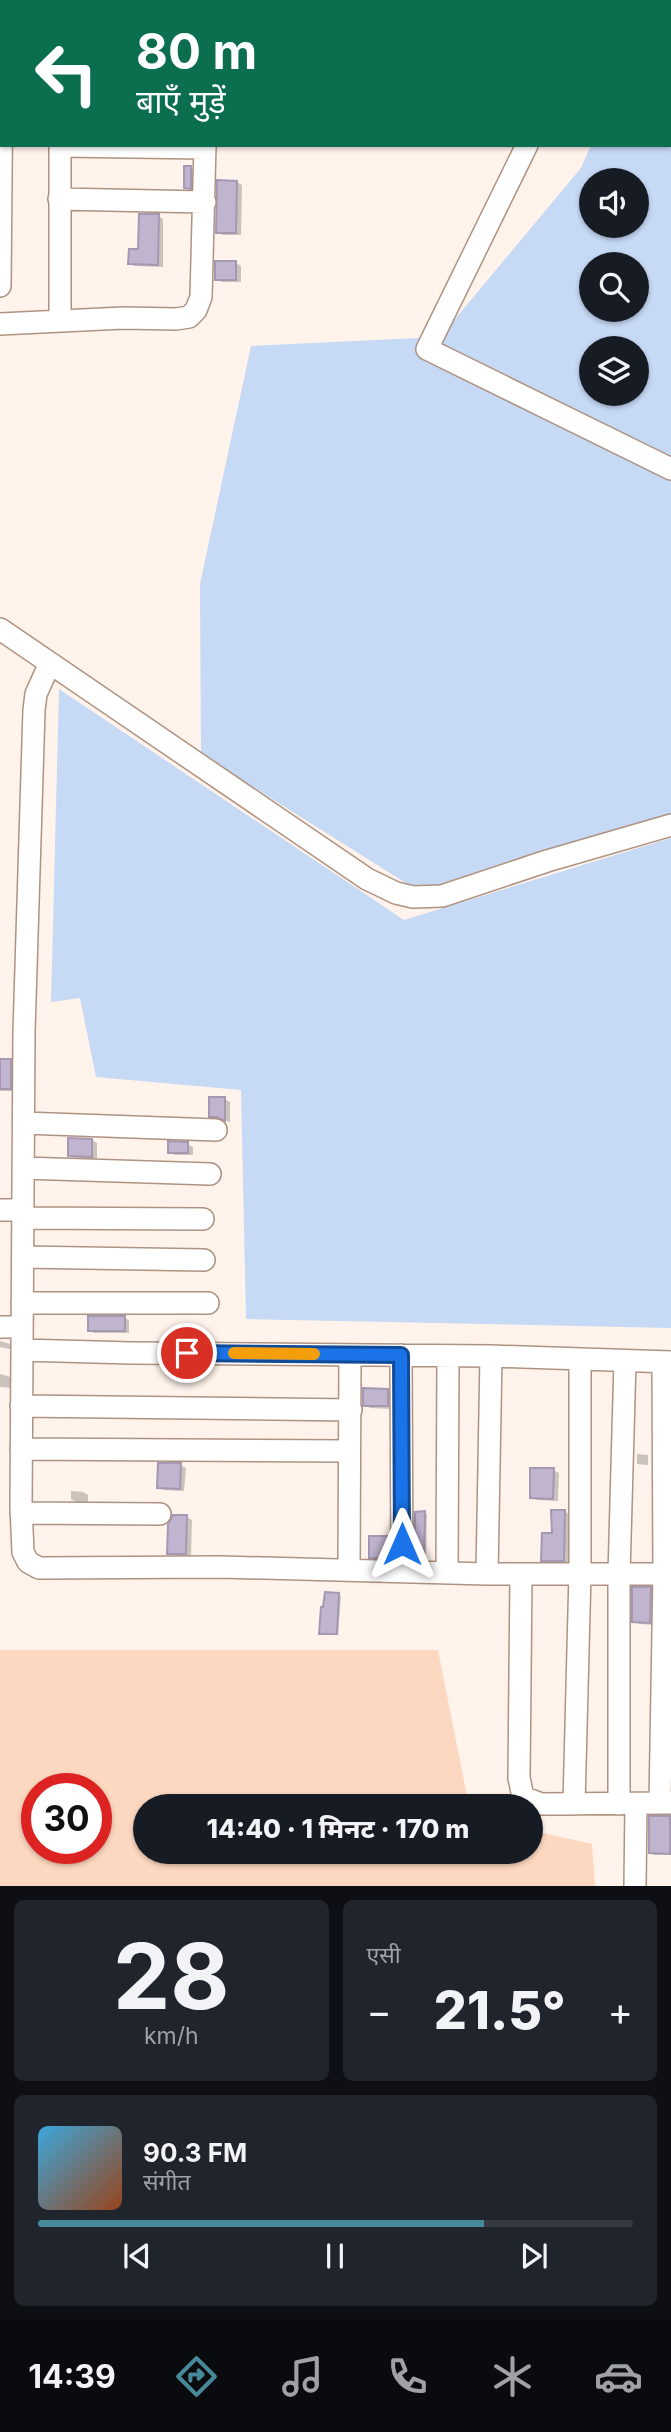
<!DOCTYPE html>
<html lang="hi">
<head>
<meta charset="utf-8">
<style>
  :root { --surface:#171b24; --page:#20242c; --text:#f1f3f6; --muted:#9ea1a6; --line:#363941; --accent:#468a99 }
  body { margin:0; font-family:Inter,"Noto Sans Devanagari",sans-serif; background:var(--page); color:var(--text); height:100vh; display:flex; flex-direction:column; font-size:26px; white-space:nowrap }
  * { box-sizing:border-box; margin:0 }
  p { font-size:23px; color:var(--muted) }
  .icon { flex:none; width:38px; height:38px; fill:none; stroke:currentColor; stroke-width:2; stroke-linecap:round; stroke-linejoin:round }
  .map { position:relative; height:1886px; overflow:hidden }
  .sheet { display:flex; flex-direction:column; gap:14px; padding:14px; background:#0d0f14; flex:1 }
  .sheet>* { flex:none }
  .banner { position:absolute; left:0px; top:0px; width:672px; height:147px; box-shadow:0 2px 5px #0004; background:#0b6e4f; color:#fff; overflow:hidden }
  .tools { position:absolute; left:579px; top:168px; display:grid; gap:14px }
  .tools a { display:grid; place-items:center; width:70px; height:70px; border-radius:50%; background:var(--surface); box-shadow:0 2px 5px #0004; font-size:35px }
  .speed { position:absolute; left:21px; top:1773px; display:flex; gap:14px; font-size:35px; font-weight:700; text-align:center }
  .speed>* { display:grid; place-content:center; width:91px; height:91px; border-radius:50%; background:var(--surface); box-shadow:0 2px 5px #0004; line-height:1 }
  .speed .limit { border:10px solid #d22; background:#fff; color:#111 }
  .pin { position:absolute; display:grid; place-items:center; width:60px; height:60px; color:#fff; margin:-30px; border:4px solid #fff; border-radius:50%; box-shadow:0 2px 7px #0007 }
  .me { position:absolute; width:77px; margin:-38px; rotate:0deg; stroke-linejoin:round; filter:drop-shadow(0 0 5px #0008) }
  .turn { display:flex; align-items:center; gap:24px; height:147px; padding:0 21px; font-size:32px }
  .turn .icon { width:91px; height:91px; stroke-width:2.5 }
  .turn b { display:block; font-size:49px; line-height:60px }
  .big { font-size:52px; font-weight:800; line-height:1.1 }
  .sheet .tile { flex:1; display:flex; flex-direction:column; justify-content:center; gap:10px; min-width:0; padding:0 24px; border-radius:10px; background:var(--page) }
  .sheet .dial { align-items:center; gap:0 }
  .dial b { font-size:91px; line-height:1 }
  .song { display:flex; align-items:center; gap:21px }
  .cover { width:84px; height:84px; border-radius:10px; background:linear-gradient(135deg,hsl(200 70% 55%),hsl(20 70% 35%)) }
  .played { height:7px; border-radius:4px; background:linear-gradient(90deg,var(--accent) 75%,var(--line) 75%) }
  .keys { display:flex; justify-content:space-around; direction:ltr }
  .heat { display:flex; justify-content:space-between; align-items:center; font-size:38px; direction:ltr }
  .sheet .tiles { flex:1; display:grid; gap:14px; grid-template-columns:1fr 1fr }
  .tile:last-child { grid-column:span 2 }
  .trip { position:absolute; left:133px; top:1794px; width:410px; height:70px; border-radius:35px; background:var(--surface); box-shadow:0 2px 5px #0004; font-weight:800; line-height:70px; text-align:center }
  .menu { display:flex; height:112px; justify-content:space-around; align-items:center; background:#090b0e; color:var(--muted) }
  .menu .icon { width:49px; height:49px }
  .menu .selected { color:var(--accent) }
  .menu b { font-size:32px; color:var(--text) }
  .map>svg:first-child { display:block }
  .green { fill:#fdd8c0; fill-rule:evenodd }
  .water { fill:#c6d9f5; fill-rule:evenodd }
  .shadow { fill:#0003 }
  .building { fill:#c1b4cf; stroke:#a498b2; stroke-width:2 }
  .lines { fill:none; stroke-linecap:round; stroke-linejoin:round }
  .minor-casing { stroke:#ae9382; stroke-width:24 }
  .minor { stroke:#fff; stroke-width:21 }
  .route-casing { stroke:#114b97; stroke-width:18 }
  .route { stroke:#1a73e8; stroke-width:12 }
  .slow { stroke:#f59e0b; stroke-width:12 }
</style>
</head>
<body>
<div class="map">
<svg width="671" height="1886" viewBox="0 0 671 1886">
  <rect width="100%" height="100%" fill="#fff3eb"/>
  <path class="green" d="M0 1650H438L469 1806H145V1852H530V1830L592 1844 595 1886H0ZM37 1788H96V1848H37Z"/>
  <path class="water" d="M655 0H671V821L428 897 201 754 200 584 251 346 440 337 581 168 591 145H670V2H654ZM592 180H637V226H592ZM592 264H637V310H592ZM592 348H637V394H592Z
    M59 689 404 920 671 838V1328L246 1319 241 1090 96 1077 80 998 51 1002Z"/>
  <path class="shadow" d="M120 0H155V2H120Z
    M191 168 196 171V191L186 187Z
    M237 182 242 185 241 235H223L218 232Z
    M158 216 163 219V267L135 266 130 263 140 251Z
    M236 263 241 266V282H222L216 279Z
    M0 1061H10L16 1064 15 1091H0Z
    M225 1099 230 1102V1122L210 1116Z
    M92 1140 97 1143V1159L75 1158 69 1155Z
    M187 1144 193 1147V1155H175L170 1152Z
    M124 1318 129 1320V1333H94L90 1330Z
    M0 1341 14 1345V1350L0 1347Z
    M0 1374 14 1378 13 1388 0 1387Z
    M388 1390 393 1393V1409L370 1408 365 1405Z
    M637 1454 648 1455V1465L637 1464Z
    M180 1465 186 1468 184 1491 164 1490 159 1487Z
    M553 1470 559 1473 558 1501 537 1500 532 1497Z
    M71 1491 83 1492 88 1495V1502H76L71 1499Z
    M564 1511 569 1514 568 1562H548L543 1560Z
    M425 1513 427 1514 426 1559H419L417 1558Z
    M187 1517 192 1520 191 1556H174L169 1553Z
    M388 1538 394 1541V1560H376L370 1557Z
    M650 1589 655 1592V1625L639 1624 634 1621Z
    M339 1595 341 1596 338 1635 323 1634 321 1633Z
    M651 1818H671V1855H654L650 1852Z"/>
  <path class="building" d="M184 166H191V189L184 188Z
    M217 180 237 181 236 233H216Z
    M139 214H159L158 265 128 264 129 249H138Z
    M215 261H236V280H215Z
    M0 1059H11V1089H0Z
    M209 1097H225V1121L217 1117H209Z
    M68 1138 92 1139V1157L68 1156Z
    M168 1141 188 1142V1153H168Z
    M88 1316H125V1331H88Z
    M363 1388 388 1389V1406H363Z
    M158 1463H181L180 1489 157 1488Z
    M530 1468H554L553 1499 530 1498Z
    M551 1510H565L564 1561H541L542 1533H552Z
    M425 1511 424 1559H415V1512Z
    M173 1515H187L186 1554H167L168 1524Z
    M369 1536H389V1558H369Z
    M632 1587H651L650 1623 632 1622Z
    M325 1592 339 1593 337 1634H319L321 1607H323Z
    M649 1816H670V1854L649 1853Z"/>
  <g class="lines">
    <defs>
      <path id="minor" d="M208 2V0
        M598 2 599 0
        M60 145V321
        M527 145 427 349 671 469
        M60 146 205 148
        M59 199 205 202
        M0 286 2 71
        M0 324 123 318 176 319 189 317 196 310 201 297 205 145
        M0 629 367 879 396 893 413 897 442 896 547 861 671 825
        M50 663 36 694 34 710 24 1032 21 1507 23 1552 28 1562 39 1568 221 1567 487 1574H671
        M24 1123 216 1130
        M23 1168 210 1174
        M0 1210H23
        M23 1218 203 1219
        M23 1257 204 1260
        M22 1303H208
        M0 1327H22
        M22 1350 131 1353 491 1356 671 1362
        M401 1355 402 1571
        M21 1406 351 1410
        M21 1449 349 1451
        M21 1513 160 1514
        M349 1569 350 1355
        M447 1573 448 1356
        M487 1574 491 1356
        M521 1574 519 1778 523 1797 541 1804 671 1803
        M660 1803 664 1574 663 1362
        M574 1804 580 1573V1359
        M619 1804V1574L625 1361
        M635 1886 636 1804"/>
    </defs>
    <use href="#minor" class="minor-casing"/>
    <use href="#minor" class="minor"/>
  </g>
  <g class="lines">
    <defs>
      <path id="route" d="M187 1353 401 1355 402 1544"/>
    </defs>
    <use href="#route" class="route-casing"/>
    <use href="#route" class="route"/>
    <path class="slow" d="M234 1353 314 1354"/>
  </g>
</svg>
<div class="tools">
<a><svg class="icon" aria-label="sound" viewBox="0 0 24 24"><path d="M4 9h4l5-4v14l-5-4H4zM17 9q2 3 0 6"/></svg></a>
<a><svg class="icon" aria-label="search" viewBox="0 0 24 24"><circle cx="10" cy="10" r="6"/><path d="M15 15l6 6"/></svg></a>
<a><svg class="icon" aria-label="layers" viewBox="0 0 24 24"><path d="M12 4l9 5-9 5-9-5zM3 14l9 5 9-5"/></svg></a>
</div>
<div class="speed"><div class="limit">30</div></div>
<div class="pin" style="left:187px;top:1353px;background:#d93025"><svg class="icon" aria-label="arrive" viewBox="0 0 24 24"><path d="M6 21V4h12l-3 4 3 4H6"/></svg></div>
<svg class="me" style="left:402px;top:1544px" viewBox="-20 -20 40 40"><path d="M0-17L14 15 0 8-14 15z" fill="#1a73e8" stroke="#fff" stroke-width="4"/></svg>
<div class="trip">14:40 · 1 मिनट · 170 m</div>
<div class="banner">
<div class="turn"><svg class="icon" aria-label="left" viewBox="0 0 24 24"><path d="M17 20v-9H6M10 6l-5 5 5 5"/></svg><div><b>80 m</b>बाएँ मुड़ें</div></div>
</div>
</div>
<section class="sheet">
<div class="tiles">
<div class="tile dial"><b>28</b><p>km/h</p></div>
<div class="tile"><p>एसी</p>
<div class="heat"><a>−</a><b class="big">21.5°</b><a>+</a></div>
</div>
<div class="tile">
<div class="song"><i class="cover"></i><div><b>90.3 FM</b><p>संगीत</p></div></div>
<div class="played"></div>
<div class="keys"><svg class="icon" aria-label="previous" viewBox="0 0 24 24"><path d="M18 5L8 12l10 7zM5 5v14"/></svg><svg class="icon" aria-label="pause" viewBox="0 0 24 24"><path d="M8 5v14M16 5v14"/></svg><svg class="icon" aria-label="next" viewBox="0 0 24 24"><path d="M6 5l10 7-10 7zM19 5v14"/></svg></div>
</div>
</div>
</section>
<nav class="menu">
<b>14:39</b>
<svg class="icon selected" aria-label="directions" viewBox="0 0 24 24"><path d="M12 3l9 9-9 9-9-9zM9 14v-3h6M13 9l2 2-2 2"/></svg>
<svg class="icon" aria-label="music" viewBox="0 0 24 24"><path d="M9 18V5l10-2v13"/><circle cx="6" cy="18" r="3"/><circle cx="16" cy="16" r="3"/></svg>
<svg class="icon" aria-label="phone" viewBox="0 0 24 24"><path d="M5 4h4l2 5-3 2q2 4 5 5l2-3 5 2v4C11 20 4 13 5 4z"/></svg>
<svg class="icon" aria-label="climate" viewBox="0 0 24 24"><path d="M12 3v18M4 7l16 10M4 17L20 7"/></svg>
<svg class="icon" aria-label="car" viewBox="0 0 24 24"><path d="M5 17H2v-5l4-1 3-4h7l3 4 3 1v5h-3M9 17h6M6 11h13"/><circle cx="7" cy="17" r="2"/><circle cx="17" cy="17" r="2"/></svg>
</nav>
</body>
</html>
